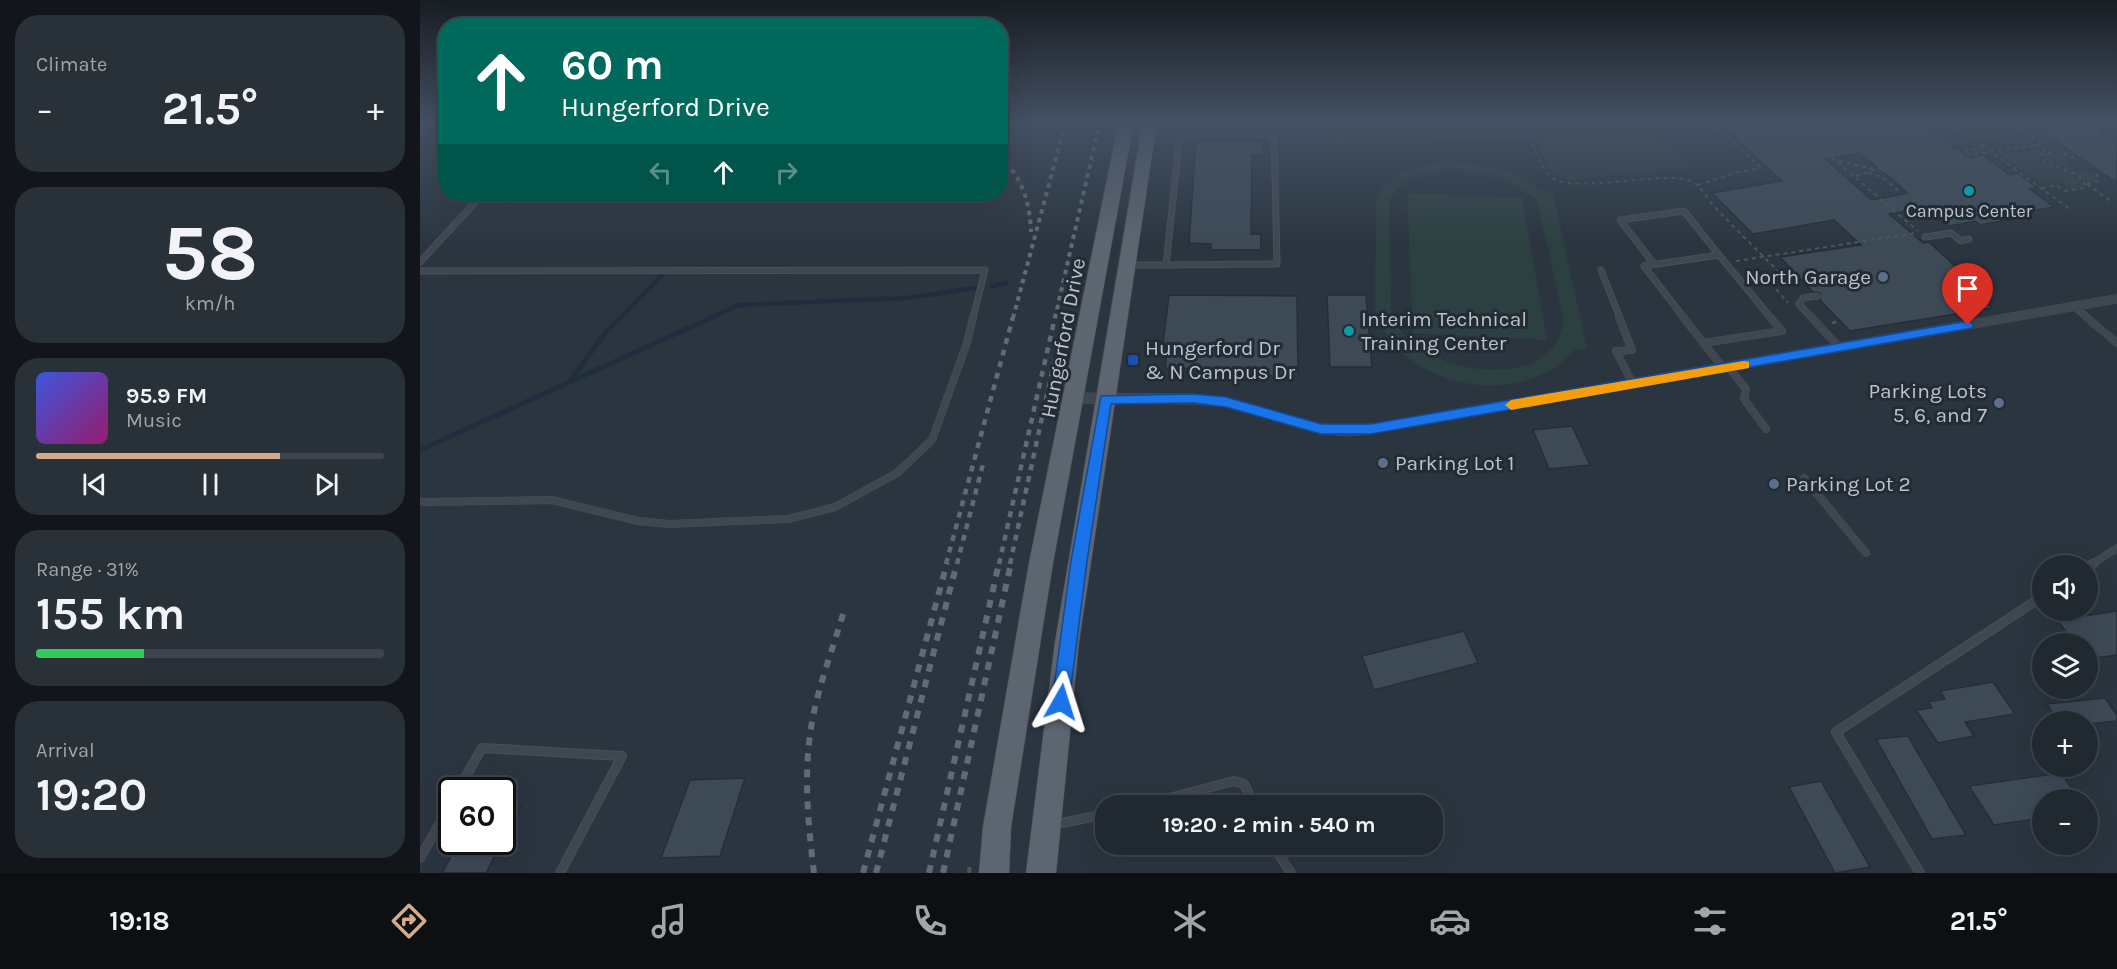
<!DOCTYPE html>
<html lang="en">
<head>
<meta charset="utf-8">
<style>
  :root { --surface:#202830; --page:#283038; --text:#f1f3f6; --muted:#a2a6ab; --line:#3d444c; --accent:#d6ab8b }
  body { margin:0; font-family:Karla,sans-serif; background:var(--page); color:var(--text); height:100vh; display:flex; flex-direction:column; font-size:22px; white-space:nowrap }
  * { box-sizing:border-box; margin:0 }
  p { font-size:20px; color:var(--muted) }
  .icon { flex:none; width:33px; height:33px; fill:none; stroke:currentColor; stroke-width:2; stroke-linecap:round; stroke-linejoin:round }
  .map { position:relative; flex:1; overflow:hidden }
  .side { display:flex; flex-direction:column; gap:15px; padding:15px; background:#12161a; width:420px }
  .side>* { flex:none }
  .guide { position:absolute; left:18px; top:18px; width:570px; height:183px; border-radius:24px; box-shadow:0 6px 24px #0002,0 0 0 2px var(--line); background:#00695c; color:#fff; overflow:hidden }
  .controls { position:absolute; left:1612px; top:555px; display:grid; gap:12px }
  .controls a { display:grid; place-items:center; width:66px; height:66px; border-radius:50%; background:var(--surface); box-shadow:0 6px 24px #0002,0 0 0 2px var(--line); font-size:30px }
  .speed { position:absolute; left:18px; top:777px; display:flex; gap:12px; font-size:30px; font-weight:700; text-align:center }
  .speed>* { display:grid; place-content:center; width:78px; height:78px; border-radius:50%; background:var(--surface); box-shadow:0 6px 24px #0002,0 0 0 2px var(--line); line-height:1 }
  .speed .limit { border:3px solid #111; border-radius:9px; background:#fff; color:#111 }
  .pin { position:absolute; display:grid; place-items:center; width:51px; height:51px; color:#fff; margin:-62px -26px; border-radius:50% 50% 50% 0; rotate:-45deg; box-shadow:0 0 6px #0007 }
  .pin .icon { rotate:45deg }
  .me { position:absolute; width:66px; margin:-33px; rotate:6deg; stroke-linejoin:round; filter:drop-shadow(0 0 4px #0008) }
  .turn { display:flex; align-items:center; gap:21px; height:126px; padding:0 24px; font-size:27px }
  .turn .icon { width:78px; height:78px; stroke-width:2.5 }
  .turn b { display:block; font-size:42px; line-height:51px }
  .lanes { display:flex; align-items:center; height:57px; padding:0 24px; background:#0003; justify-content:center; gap:30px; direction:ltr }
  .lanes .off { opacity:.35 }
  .big { font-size:45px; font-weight:700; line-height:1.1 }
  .side .tile { flex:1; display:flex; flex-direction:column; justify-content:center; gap:9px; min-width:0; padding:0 21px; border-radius:24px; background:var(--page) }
  .side .dial { align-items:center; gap:0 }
  .dial b { font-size:78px; line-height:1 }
  .song { display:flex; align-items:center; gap:18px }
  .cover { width:72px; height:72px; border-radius:9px; background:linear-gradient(135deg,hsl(230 70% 55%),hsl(320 70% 35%)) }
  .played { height:6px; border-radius:3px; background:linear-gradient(90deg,var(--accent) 70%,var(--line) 70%) }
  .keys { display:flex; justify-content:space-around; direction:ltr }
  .heat { display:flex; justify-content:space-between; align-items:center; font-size:33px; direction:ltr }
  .charge { height:9px; border-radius:4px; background:linear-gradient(90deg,#34c759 31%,var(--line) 0) }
  .trip { position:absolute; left:675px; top:795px; width:348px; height:60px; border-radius:24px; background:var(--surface); box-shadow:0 6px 24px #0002,0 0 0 2px var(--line); font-weight:700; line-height:60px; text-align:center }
  .tab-bar { display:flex; height:96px; justify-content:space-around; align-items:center; background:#0d1013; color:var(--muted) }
  .tab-bar .icon { width:42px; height:42px }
  .tab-bar .active { color:var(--accent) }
  .tab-bar b { font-size:27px; color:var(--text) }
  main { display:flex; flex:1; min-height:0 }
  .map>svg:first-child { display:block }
  .green { fill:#2d4041; fill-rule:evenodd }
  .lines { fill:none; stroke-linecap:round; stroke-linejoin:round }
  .stream-far1 { stroke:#1f2d3e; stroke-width:4.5 }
  .stream { stroke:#1f2d3e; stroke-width:5 }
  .building { fill:#3d4a56; stroke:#252e38; stroke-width:1.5; fill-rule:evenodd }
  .service-far2-casing { stroke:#48505a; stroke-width:7 }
  .service-far1-casing { stroke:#48505a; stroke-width:8 }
  .service-casing { stroke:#48505a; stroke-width:10 }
  .minor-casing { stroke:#48505a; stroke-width:1 }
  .primary-casing { stroke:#48505a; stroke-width:1 }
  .path-far2 { stroke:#465959; stroke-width:2; stroke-dasharray:4 4; stroke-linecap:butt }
  .path-far1 { stroke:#465959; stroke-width:3; stroke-dasharray:4.5 4.5; stroke-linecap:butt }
  .path { stroke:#465959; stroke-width:4; stroke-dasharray:6 6; stroke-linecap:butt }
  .service-far2 { stroke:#3f4750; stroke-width:5 }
  .service-far1 { stroke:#3f4750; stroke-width:7 }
  .service { stroke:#3f4750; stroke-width:8 }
  .minor { fill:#3f4750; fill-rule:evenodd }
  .primary { fill:#5d6670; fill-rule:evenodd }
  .rail-far2 { stroke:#616b77; stroke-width:4; stroke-dasharray:4.5 4.5; stroke-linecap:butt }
  .rail-far1 { stroke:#616b77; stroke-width:4.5; stroke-dasharray:6 6; stroke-linecap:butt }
  .rail { stroke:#616b77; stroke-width:6; stroke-dasharray:8 8; stroke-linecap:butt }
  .path-bridge { stroke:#465959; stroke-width:2; stroke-dasharray:4 4; stroke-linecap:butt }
  .route { fill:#1a73e8; stroke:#114b97; stroke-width:1.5 }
  .slow { fill:#f59e0b }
  .culture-dot { fill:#0f9aa8; stroke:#232c36; stroke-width:2 }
  .service-dot { fill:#5c6f8a; stroke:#232c36; stroke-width:2 }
  .transit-dot { fill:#1a4fb4; stroke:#232c36; stroke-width:2 }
  .labels { text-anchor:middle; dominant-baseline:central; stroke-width:6; stroke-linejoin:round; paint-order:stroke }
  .far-poi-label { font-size:18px; fill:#bcc2ca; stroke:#232c36 }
  .poi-label { font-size:21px; fill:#bcc2ca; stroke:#232c36; text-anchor:start }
  .street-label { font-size:21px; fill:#bcc2ca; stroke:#232c36 }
</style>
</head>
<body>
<main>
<section class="side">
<div class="tile"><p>Climate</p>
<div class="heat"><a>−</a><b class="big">21.5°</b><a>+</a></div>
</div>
<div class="tile dial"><b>58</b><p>km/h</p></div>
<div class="tile">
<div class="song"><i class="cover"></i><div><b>95.9 FM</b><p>Music</p></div></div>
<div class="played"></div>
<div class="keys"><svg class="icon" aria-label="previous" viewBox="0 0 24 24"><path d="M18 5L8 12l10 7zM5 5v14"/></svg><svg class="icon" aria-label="pause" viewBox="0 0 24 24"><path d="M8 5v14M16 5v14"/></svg><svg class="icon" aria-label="next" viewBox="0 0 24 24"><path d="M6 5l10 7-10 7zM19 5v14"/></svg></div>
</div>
<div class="tile"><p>Range · 31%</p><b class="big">155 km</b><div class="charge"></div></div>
<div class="tile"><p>Arrival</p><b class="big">19:20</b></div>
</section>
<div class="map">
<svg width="1697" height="873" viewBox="0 0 1697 873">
  <rect width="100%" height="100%" fill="#2b3540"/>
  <path class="green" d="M910 121H1100L1109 142 914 144Z
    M1110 121H1212L1241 136 1270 168 1147 180 1129 171Z
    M1533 121H1586L1604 133 1559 140Z
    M1619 149 1623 151 1620 153V160L1661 180 1663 186 1652 189 1638 180 1620 183 1580 155Z
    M1629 152 1648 157 1645 160C1650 171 1663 173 1675 174L1677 180 1668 183 1655 173 1625 160 1624 154Z
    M1023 162C1046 163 1070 164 1092 173 1106 180 1118 192 1133 193L1167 349H1155C1142 363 1129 373 1110 379 1054 400 970 369 955 309L956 199C970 173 995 166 1023 162ZM1026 170C1062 170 1089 178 1117 200L1144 320C1135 390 1029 376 989 341 980 333 975 320 971 309L969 201C981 178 1002 173 1026 170Z
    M987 193 1102 198 1127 340 993 333Z"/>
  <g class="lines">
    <path class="stream-far1" d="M572 286 586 283
      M200 318 241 276
      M290 318 319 305 487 298 555 288"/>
    <path class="stream" d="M150 381 185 333 201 317
      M0 450 293 317"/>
  </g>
  <path class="building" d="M1297 121H1499L1548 158 1563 155 1589 175 1598 173 1618 188 1610 189 1634 207 1605 212 1609 216 1560 225 1556 221 1529 226 1507 208 1469 214 1503 243 1509 242 1572 300 1564 301 1572 308 1430 331 1400 300V293L1393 292 1360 257 1441 245 1414 220 1333 234 1292 193 1362 181ZM1438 153 1444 156 1488 193 1452 200 1405 159Z
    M1606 121H1679L1680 136 1697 133V183Z
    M776 142H843V155H832L831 234H841V250H791V244L769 243Z
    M749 295 877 296 878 376 796 375V369L745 368 747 352H742Z
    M907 295H946L952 367H910Z
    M1152 426 1170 465 1129 469 1113 430Z
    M1697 611V655L1668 659V644H1656L1637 620Z
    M1044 631 1058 663 954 690 942 656Z
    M1573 682 1595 714 1545 722 1554 736 1518 743 1496 710 1512 708 1508 702 1525 699 1520 691Z
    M1685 698 1697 715V721L1668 724V722H1639L1627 704Z
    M1488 736 1546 835 1512 839 1456 739Z
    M1641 773 1660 800H1623V818L1574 825 1549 786Z
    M325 778 300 856 241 858 270 780Z
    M1401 781 1450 867 1415 873 1369 787Z
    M82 806H101L82 841Z
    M39 842H82L66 873H22Z"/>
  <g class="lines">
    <defs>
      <path id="service-far2" d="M760 133 761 121
        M760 133 854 134 857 264 746 265Z
        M1505 237 1531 233 1541 241 1549 239
        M0 262 63 194
        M1234 264 1200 220 1264 211 1299 255
        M707 265H746
        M1181 270 1200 318
        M0 271 565 270 553 318
        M1655 307 1668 318
        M1264 318 1224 266 1299 255 1351 318
        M1392 318 1379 304 1383 298 1397 296"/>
      <path id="service-far1" d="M1199 317 1212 350 1196 351 1213 384
        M1263 317 1304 369
        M1391 317 1420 348
        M1666 317 1697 343
        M1283 343 1362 331 1350 317
        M1309 368 1326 389 1324 399 1346 429
        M1384 478 1446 553
        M0 502 132 500 218 521 249 524 368 519 415 507 477 473 512 440 547 343 553 317
        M1672 564 1697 548"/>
      <path id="service" d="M1668 567 1674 563
        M38 790 62 748 202 756 140 873
        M719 806 814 781 824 784 835 806
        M632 825 686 814
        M852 844 871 873
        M0 858 32 802
        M1500 873 1416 732 1623 596"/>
      <path id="minor" d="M1697 295V303L951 434 927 436 901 434 806 407 773 404 655 403 648 398 655 393 773 394 806 397 901 424 927 426 951 424Z"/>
      <path id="primary" d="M699 121H714L633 563 591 827 589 873H559L563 827 609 563Z
        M723 121H737L659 642 636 873H606L635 642Z"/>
    </defs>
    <use href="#service-far2" class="service-far2-casing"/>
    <use href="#service-far1" class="service-far1-casing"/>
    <use href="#service" class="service-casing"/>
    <use href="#minor" class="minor-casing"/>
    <use href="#primary" class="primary-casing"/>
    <path class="path-far2" d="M1105 121C1111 139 1116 160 1129 175 1146 196 1238 171 1268 180 1281 184 1285 196 1293 205 1317 231 1342 255 1367 280
      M1218 121C1252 140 1262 134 1299 130
      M1291 121 1341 168
      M1369 121 1498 231
      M1398 121 1402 125H1398L1404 129
      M1529 121 1651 210
      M1687 121 1697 127
      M1594 123 1601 121
      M1630 126 1650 141
      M1603 130 1654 121 1676 136
      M1381 131 1388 129 1386 121
      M1515 134 1540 130
      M1613 136 1668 127
      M1615 145 1626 152
      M1520 155 1565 147
      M1419 161 1453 169
      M1448 173 1462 177 1480 192
      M1436 176 1461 168 1623 144 1590 121
      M1667 184 1693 203
      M1667 184 1678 181 1679 177 1673 171
      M1278 185 1318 172 1341 168
      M1622 188 1636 185 1645 191 1664 188 1666 186 1659 176 1625 162 1621 154 1640 152 1654 158
      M1316 261 1496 233
      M1359 272 1353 275 1350 282 1368 303"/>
    <path class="path-far1" d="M1412 323 1420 321"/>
    <path class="path" d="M549 873 550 862"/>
    <use href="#service-far2" class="service-far2"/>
    <use href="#service-far1" class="service-far1"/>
    <use href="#service" class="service"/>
    <use href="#minor" class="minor"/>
    <use href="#primary" class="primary"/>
    <path class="rail-far2" d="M580 156C602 177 610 202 611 232
      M593 318 646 121
      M635 318 680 121
      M644 318 645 313"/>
    <path class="rail-far1" d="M526 564 593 317
      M537 564 563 464
      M579 564 635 317
      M590 564 644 317"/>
    <path class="rail" d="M394 873C388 823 383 772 392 722 399 684 413 648 424 611
      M443 873 527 563
      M456 873 537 563
      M509 873 579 563
      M523 873 591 563"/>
    <path class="path-bridge" d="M1668 127 1697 124"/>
  </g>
  <linearGradient id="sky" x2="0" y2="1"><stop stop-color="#181d23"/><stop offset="0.5" stop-color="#445164"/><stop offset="1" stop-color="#445164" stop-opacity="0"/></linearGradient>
  <rect width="1697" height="244" fill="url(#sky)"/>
  <path class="route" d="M1548 321 1554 325 1552 328 951 434H901L806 407 773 403 691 404 667 561 649 702 647 708 641 710 635 708 632 702 651 561 681 396 773 394 806 397 901 424H951Z"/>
  <path class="slow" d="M1324 361 1329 362V368L1091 410 1085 405 1091 400Z"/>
  <g class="culture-dot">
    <circle cx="1549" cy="191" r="6"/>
    <circle cx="929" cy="331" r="6"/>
  </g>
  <g class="service-dot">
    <circle cx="1463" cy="277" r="6"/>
    <circle cx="1579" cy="403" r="6"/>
    <circle cx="963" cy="463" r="6"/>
    <circle cx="1354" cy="484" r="6"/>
  </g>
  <rect class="transit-dot" x="707" y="354" width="12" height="12" rx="3"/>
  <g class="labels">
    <g class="far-poi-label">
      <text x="1549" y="211">Campus Center</text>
    </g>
    <g class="poi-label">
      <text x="1451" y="277" text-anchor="end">North Garage</text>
      <text x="941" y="319">Interim Technical<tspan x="941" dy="24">Training Center</tspan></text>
      <text x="725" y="348">Hungerford Dr<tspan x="725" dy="24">&amp; N Campus Dr</tspan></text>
      <text x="1567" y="391" text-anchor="end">Parking Lots<tspan x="1567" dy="24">5, 6, and 7</tspan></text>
      <text x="975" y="463">Parking Lot 1</text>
      <text x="1366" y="484">Parking Lot 2</text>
    </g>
    <g class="street-label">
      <text transform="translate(643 338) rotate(-79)">Hungerford Drive</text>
    </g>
  </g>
</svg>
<div class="controls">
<a><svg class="icon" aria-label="sound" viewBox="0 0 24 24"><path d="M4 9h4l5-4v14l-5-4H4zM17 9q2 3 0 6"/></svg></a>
<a><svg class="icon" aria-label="layers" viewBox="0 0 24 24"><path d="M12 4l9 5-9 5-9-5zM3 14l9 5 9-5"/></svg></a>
<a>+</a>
<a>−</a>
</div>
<div class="speed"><div class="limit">60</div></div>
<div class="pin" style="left:1548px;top:325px;background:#d93025"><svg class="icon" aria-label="arrive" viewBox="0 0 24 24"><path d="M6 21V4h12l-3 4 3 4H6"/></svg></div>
<svg class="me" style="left:641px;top:702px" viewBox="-20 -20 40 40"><path d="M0-17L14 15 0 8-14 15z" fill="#1a73e8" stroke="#fff" stroke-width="4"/></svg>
<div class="trip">19:20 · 2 min · 540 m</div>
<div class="guide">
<div class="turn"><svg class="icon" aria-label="ahead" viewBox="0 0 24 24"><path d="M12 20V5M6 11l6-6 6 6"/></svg><div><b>60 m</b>Hungerford Drive</div></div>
<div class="lanes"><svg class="icon off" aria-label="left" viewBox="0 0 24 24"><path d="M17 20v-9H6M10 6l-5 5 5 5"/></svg><svg class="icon" aria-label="ahead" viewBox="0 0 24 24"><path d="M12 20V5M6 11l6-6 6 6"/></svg><svg class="icon off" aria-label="right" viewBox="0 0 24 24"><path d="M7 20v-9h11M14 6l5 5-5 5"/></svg></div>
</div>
</div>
</main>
<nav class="tab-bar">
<b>19:18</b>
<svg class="icon active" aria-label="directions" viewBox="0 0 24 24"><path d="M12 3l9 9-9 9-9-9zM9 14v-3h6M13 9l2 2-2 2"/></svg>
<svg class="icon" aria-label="music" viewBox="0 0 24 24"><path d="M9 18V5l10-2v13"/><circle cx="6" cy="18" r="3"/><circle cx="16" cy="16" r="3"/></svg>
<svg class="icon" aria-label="phone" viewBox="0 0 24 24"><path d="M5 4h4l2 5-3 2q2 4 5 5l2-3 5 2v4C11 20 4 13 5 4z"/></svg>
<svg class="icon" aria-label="climate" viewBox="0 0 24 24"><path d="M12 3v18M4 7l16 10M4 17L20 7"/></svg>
<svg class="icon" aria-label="car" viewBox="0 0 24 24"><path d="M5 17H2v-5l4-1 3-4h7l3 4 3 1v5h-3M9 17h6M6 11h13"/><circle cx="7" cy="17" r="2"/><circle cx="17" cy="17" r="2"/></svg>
<svg class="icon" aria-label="filters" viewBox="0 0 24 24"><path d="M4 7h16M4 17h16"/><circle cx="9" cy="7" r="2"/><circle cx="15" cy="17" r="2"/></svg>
<b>21.5°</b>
</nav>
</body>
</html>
